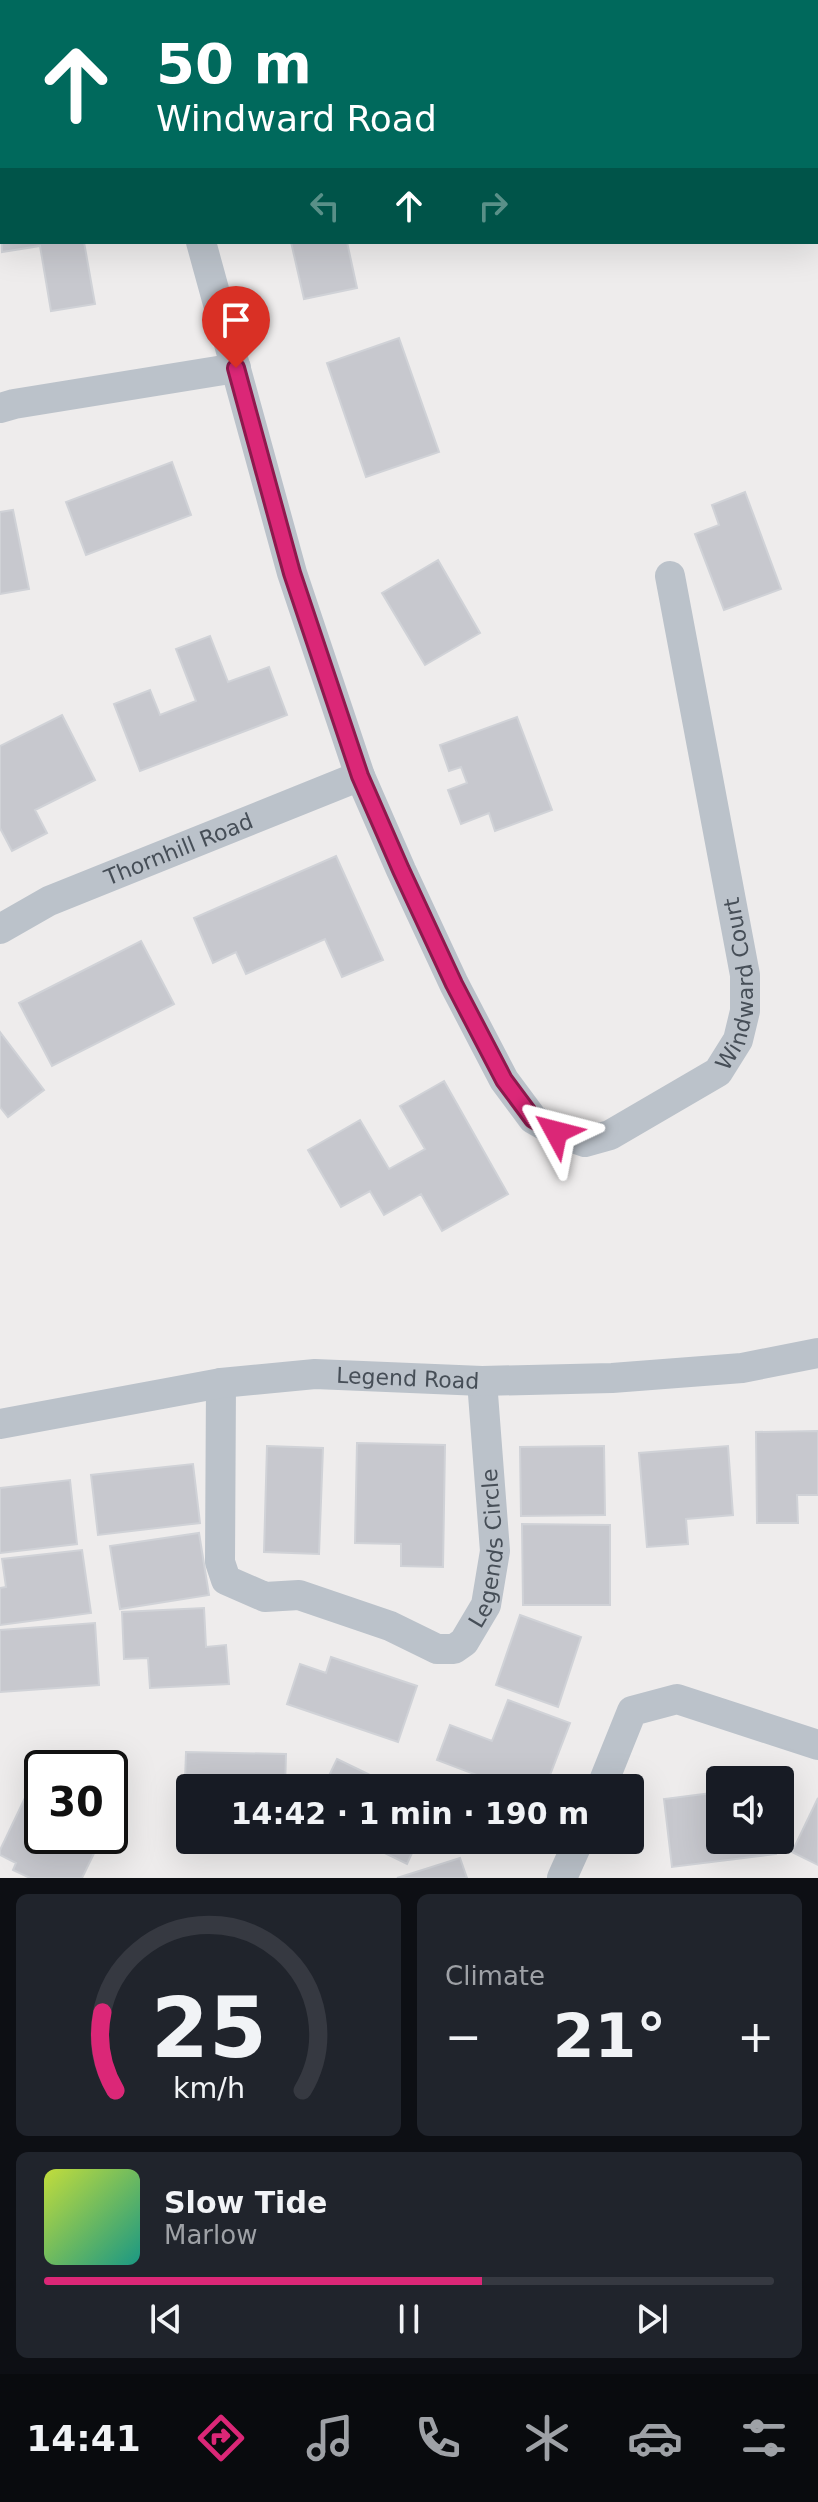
<!DOCTYPE html>
<html lang="en">
<head>
<meta charset="utf-8">
<style>
  :root { --surface:#171b24; --page:#20242c; --text:#f1f3f6; --muted:#9ea1a6; --line:#363941; --accent:#db2777 }
  body { margin:0; font-family:"DejaVu Sans",sans-serif; background:var(--page); color:var(--text); height:100vh; display:flex; flex-direction:column; font-size:30px; white-space:nowrap }
  * { box-sizing:border-box; margin:0 }
  p { font-size:26px; color:var(--muted) }
  .icon { flex:none; width:44px; height:44px; fill:none; stroke:currentColor; stroke-width:2; stroke-linecap:round; stroke-linejoin:round }
  .map { position:relative; height:1878px; overflow:hidden }
  .sheet { display:flex; flex-direction:column; gap:16px; padding:16px; background:#0d0f14; flex:1 }
  .sheet>* { flex:none }
  .hud { position:absolute; left:0px; top:0px; width:818px; height:244px; box-shadow:0 8px 32px #0002; background:#00695c; color:#fff; overflow:hidden }
  .tools { position:absolute; left:706px; top:1766px; display:grid; gap:16px }
  .tools a { display:grid; place-items:center; width:88px; height:88px; border-radius:8px; background:var(--surface); box-shadow:0 8px 32px #0002; font-size:40px }
  .speed { position:absolute; left:24px; top:1750px; display:flex; gap:16px; font-size:40px; font-weight:700; text-align:center }
  .speed>* { display:grid; place-content:center; width:104px; height:104px; border-radius:50%; background:var(--surface); box-shadow:0 8px 32px #0002; line-height:1 }
  .speed .limit { border:4px solid #111; border-radius:12px; background:#fff; color:#111 }
  .pin { position:absolute; display:grid; place-items:center; width:68px; height:68px; color:#fff; margin:-82px -34px; border-radius:50% 50% 50% 0; rotate:-45deg; box-shadow:0 0 8px #0007 }
  .pin .icon { rotate:45deg }
  .me { position:absolute; width:88px; margin:-44px; rotate:308deg; stroke-linejoin:round; filter:drop-shadow(0 0 6px #0008) }
  .turn { display:flex; align-items:center; gap:28px; height:168px; padding:0 24px; font-size:36px }
  .turn .icon { width:104px; height:104px; stroke-width:2.5 }
  .turn b { display:block; font-size:56px; line-height:68px }
  .lanes { display:flex; align-items:center; height:76px; padding:0 24px; background:#0003; justify-content:center; gap:40px; direction:ltr }
  .lanes .off { opacity:.35 }
  .big { font-size:60px; font-weight:600; line-height:1.1 }
  .sheet .widget { flex:1; display:flex; flex-direction:column; justify-content:center; gap:12px; min-width:0; padding:0 28px; border-radius:12px; background:var(--page) }
  .sheet .dial { align-items:center; gap:0 }
  .dial svg { height:208px; overflow:visible; fill:none; stroke:var(--line); stroke-width:7; stroke-linecap:round; text-anchor:middle }
  .dial text { fill:var(--text); stroke:none }
  .song { display:flex; align-items:center; gap:24px }
  .cover { width:96px; height:96px; border-radius:12px; background:linear-gradient(135deg,hsl(70 70% 55%),hsl(170 70% 35%)) }
  .played { height:8px; border-radius:4px; background:linear-gradient(90deg,var(--accent) 60%,var(--line) 60%) }
  .keys { display:flex; justify-content:space-around; direction:ltr }
  .heat { display:flex; justify-content:space-between; align-items:center; font-size:44px; direction:ltr }
  .sheet .tiles { flex:1; display:grid; gap:16px; grid-template-columns:1fr 1fr }
  .widget:last-child { grid-column:span 2 }
  .trip { position:absolute; left:176px; top:1774px; width:468px; height:80px; border-radius:8px; background:var(--surface); box-shadow:0 8px 32px #0002; font-weight:600; line-height:80px; text-align:center }
  .menu { display:flex; height:128px; justify-content:space-around; align-items:center; background:#090b0e; color:var(--muted) }
  .menu .icon { width:56px; height:56px }
  .menu .on { color:var(--accent) }
  .menu b { font-size:36px; color:var(--text) }
  .map>svg:first-child { display:block }
  .building { fill:#c7c8ce; stroke:#d0d2d7; stroke-width:2 }
  .lines { fill:none; stroke-linecap:round; stroke-linejoin:round }
  .minor { stroke:#bbc2ca; stroke-width:30 }
  .route-casing { stroke:#8e194d; stroke-width:20 }
  .route { stroke:#db2777; stroke-width:14 }
  .labels { text-anchor:middle; dominant-baseline:central; stroke-width:8; stroke-linejoin:round; paint-order:stroke }
  .street-label { font-size:22px; fill:#464e57; stroke:#fff }
</style>
</head>
<body>
<div class="map">
<svg width="818" height="1878" viewBox="0 0 818 1878">
  <rect width="100%" height="100%" fill="#eeecec"/>
  <path class="building" d="M233 0H370L371 2H234Z
    M0 38H2V135L0 125Z
    M2 200V242H84L95 304 51 311 40 246 2 252 0 201Z
    M291 242H347L357 288 304 299Z
    M399 338 439 452 366 477 327 363Z
    M172 462 191 515 86 555 66 502Z
    M745 492 781 589 724 610 695 534 719 525 712 505Z
    M13 510 29 589 0 594V512Z
    M438 560 480 633 425 665 382 593Z
    M210 636 228 682 269 667 287 715 140 771 114 704 150 690 160 715 196 701 176 649Z
    M62 715 95 780 35 810 47 833 12 851 0 828V746Z
    M517 717 552 810 495 831 489 813 461 824 448 790 467 783 461 767 449 771 440 745Z
    M336 856 383 960 342 977 325 939 246 974 236 952 213 963 194 918Z
    M141 941 174 1004 52 1066 19 1003Z
    M0 1032 44 1090 8 1117 0 1107Z
    M444 1081 508 1194 442 1231 421 1194 384 1215 370 1191 341 1207 308 1150 360 1120 389 1169 425 1149 400 1106Z
    M818 1431V1495H797L798 1523H757L756 1432Z
    M357 1443 445 1445 443 1567 401 1566V1544L355 1543Z
    M267 1446 323 1448 319 1554 264 1552Z
    M604 1446 605 1515 521 1516 520 1447Z
    M728 1446 733 1515 686 1519 688 1544 647 1547 639 1453Z
    M193 1464 200 1523 98 1535 91 1475Z
    M70 1480 77 1544 0 1553V1488Z
    M522 1524 610 1525V1605H523Z
    M199 1533 209 1595 120 1609 110 1546Z
    M82 1550 91 1613 0 1625V1588L6 1587 2 1559Z
    M204 1608 206 1647 226 1645 229 1684 150 1688 148 1658 124 1659 122 1612Z
    M520 1615 581 1637 558 1707 496 1685Z
    M95 1623 99 1685 0 1692V1630Z
    M331 1657 417 1686 398 1742 287 1704 300 1664 326 1673Z
    M508 1700 570 1723 545 1788H511L437 1760 450 1725 492 1741Z
    M186 1752 286 1754 285 1788H190V1837H183Z
    M337 1759 397 1788H323Z
    M33 1781 42 1785V1836L102 1837 82 1878H30L13 1870 16 1863 0 1855V1850Z
    M720 1792V1840H774L776 1854 672 1867 664 1799Z
    M818 1798V1865L792 1852Z
    M358 1840H418L407 1864Z
    M460 1858 467 1878H397Z"/>
  <g class="lines">
    <g class="minor">
      <path d="M137 0V2"/>
      <path id="s1" d="M201 242 292 573 360 776 401 870 454 984 504 1080 533 1119 556 1132 585 1142 610 1135 718 1072 738 1040 745 1011V975L670 576"/>
      <path d="M0 408 14 404 236 368"/>
      <path id="s2" d="M0 929 49 901 360 776"/>
      <path id="s3" d="M221 1383 220 1562 226 1580 265 1597 299 1595 390 1626 437 1649H454L464 1642 486 1605 495 1551 482 1381"/>
      <path id="s4" d="M0 1424 221 1383 315 1374 482 1381 612 1378 742 1368 818 1353"/>
      <path d="M601 1788 632 1711 677 1699 818 1745"/>
      <path d="M562 1878 579 1840"/>
    </g>
  </g>
  <g class="lines">
    <defs>
      <path id="route" d="M236 368 292 573 360 776 401 870 454 984 504 1080 533 1119 556 1132"/>
    </defs>
    <use href="#route" class="route-casing"/>
    <use href="#route" class="route"/>
  </g>
  <g class="labels">
    <g class="street-label">
      <text stroke="none"><textPath href="#s2" startOffset="196">Thornhill Road</textPath></text>
      <text stroke="none"><textPath href="#s1" startOffset="1244">Windward Court</textPath></text>
      <text stroke="none"><textPath href="#s4" startOffset="412">Legend Road</textPath></text>
      <text stroke="none"><textPath href="#s3" startOffset="552">Legends Circle</textPath></text>
    </g>
  </g>
</svg>
<div class="tools">
<a><svg class="icon" aria-label="sound" viewBox="0 0 24 24"><path d="M4 9h4l5-4v14l-5-4H4zM17 9q2 3 0 6"/></svg></a>
</div>
<div class="speed"><div class="limit">30</div></div>
<div class="pin" style="left:236px;top:368px;background:#d93025"><svg class="icon" aria-label="arrive" viewBox="0 0 24 24"><path d="M6 21V4h12l-3 4 3 4H6"/></svg></div>
<svg class="me" style="left:556px;top:1132px" viewBox="-20 -20 40 40"><path d="M0-17L14 15 0 8-14 15z" fill="#db2777" stroke="#fff" stroke-width="4"/></svg>
<div class="trip">14:42 · 1 min · 190 m</div>
<div class="hud">
<div class="turn"><svg class="icon" aria-label="ahead" viewBox="0 0 24 24"><path d="M12 20V5M6 11l6-6 6 6"/></svg><div><b>50 m</b>Windward Road</div></div>
<div class="lanes"><svg class="icon off" aria-label="left" viewBox="0 0 24 24"><path d="M17 20v-9H6M10 6l-5 5 5 5"/></svg><svg class="icon" aria-label="ahead" viewBox="0 0 24 24"><path d="M12 20V5M6 11l6-6 6 6"/></svg><svg class="icon off" aria-label="right" viewBox="0 0 24 24"><path d="M7 20v-9h11M14 6l5 5-5 5"/></svg></div>
</div>
</div>
<section class="sheet">
<div class="tiles">
<div class="widget dial"><svg viewBox="0 0 100 80">
<path d="M14 69A42 42 0 1 1 86 69"/>
<path d="M14 69A42 42 0 0 1 9 39" stroke="#db2777"/>
<text x="50" y="56" font-size="32" font-weight="700">25</text>
<text x="50" y="72" font-size="11">km/h</text>
</svg></div>
<div class="widget"><p>Climate</p>
<div class="heat"><a>−</a><b class="big">21°</b><a>+</a></div>
</div>
<div class="widget">
<div class="song"><i class="cover"></i><div><b>Slow Tide</b><p>Marlow</p></div></div>
<div class="played"></div>
<div class="keys"><svg class="icon" aria-label="previous" viewBox="0 0 24 24"><path d="M18 5L8 12l10 7zM5 5v14"/></svg><svg class="icon" aria-label="pause" viewBox="0 0 24 24"><path d="M8 5v14M16 5v14"/></svg><svg class="icon" aria-label="next" viewBox="0 0 24 24"><path d="M6 5l10 7-10 7zM19 5v14"/></svg></div>
</div>
</div>
</section>
<nav class="menu">
<b>14:41</b>
<svg class="icon on" aria-label="directions" viewBox="0 0 24 24"><path d="M12 3l9 9-9 9-9-9zM9 14v-3h6M13 9l2 2-2 2"/></svg>
<svg class="icon" aria-label="music" viewBox="0 0 24 24"><path d="M9 18V5l10-2v13"/><circle cx="6" cy="18" r="3"/><circle cx="16" cy="16" r="3"/></svg>
<svg class="icon" aria-label="phone" viewBox="0 0 24 24"><path d="M5 4h4l2 5-3 2q2 4 5 5l2-3 5 2v4C11 20 4 13 5 4z"/></svg>
<svg class="icon" aria-label="climate" viewBox="0 0 24 24"><path d="M12 3v18M4 7l16 10M4 17L20 7"/></svg>
<svg class="icon" aria-label="car" viewBox="0 0 24 24"><path d="M5 17H2v-5l4-1 3-4h7l3 4 3 1v5h-3M9 17h6M6 11h13"/><circle cx="7" cy="17" r="2"/><circle cx="17" cy="17" r="2"/></svg>
<svg class="icon" aria-label="filters" viewBox="0 0 24 24"><path d="M4 7h16M4 17h16"/><circle cx="9" cy="7" r="2"/><circle cx="15" cy="17" r="2"/></svg>
</nav>
</body>
</html>
